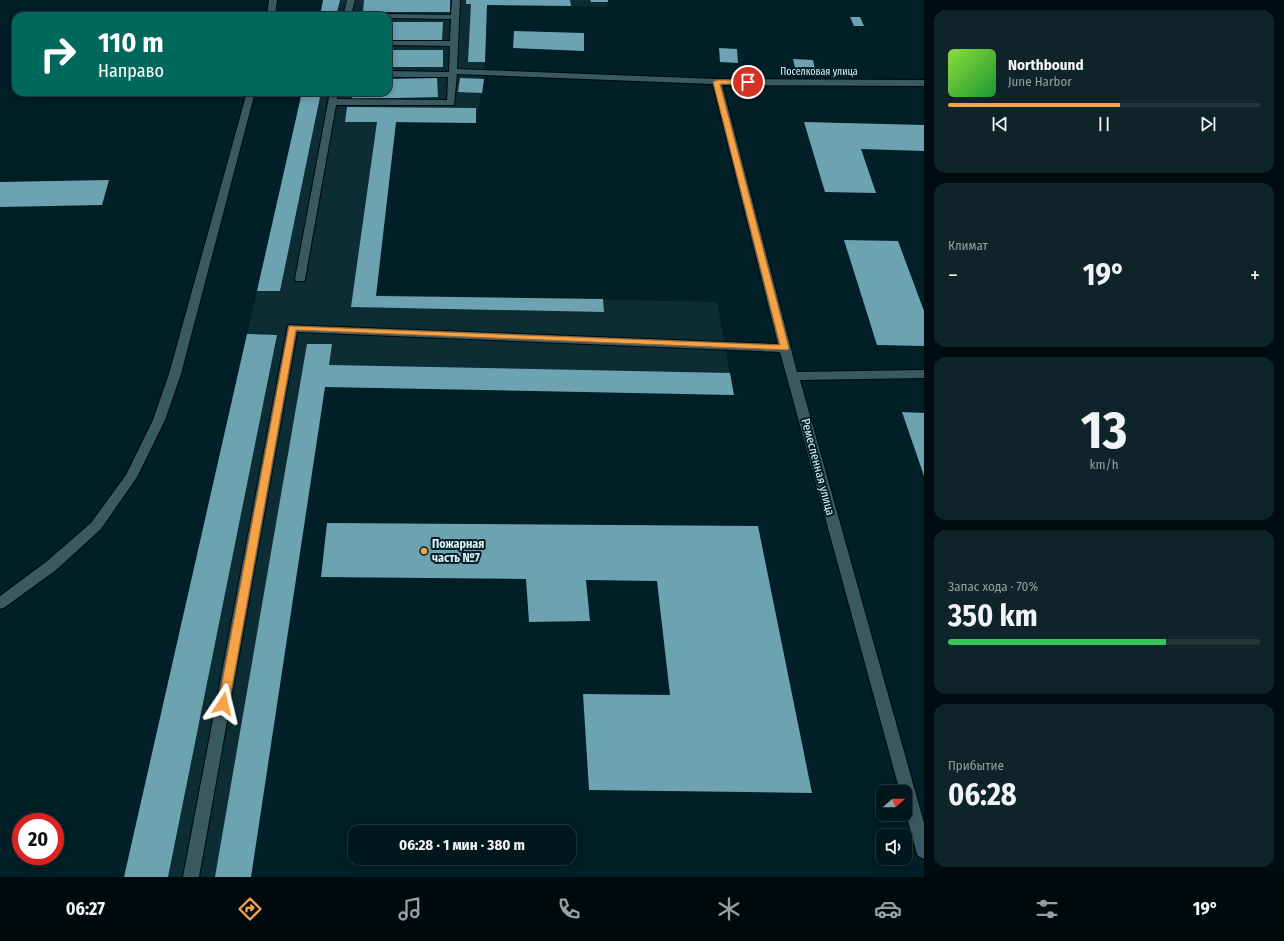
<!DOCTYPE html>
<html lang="ru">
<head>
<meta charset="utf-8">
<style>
  :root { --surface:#00171d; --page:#0e242a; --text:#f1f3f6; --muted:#959fa4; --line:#22363b; --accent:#f6a247 }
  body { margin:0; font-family:"Fira Sans Condensed",sans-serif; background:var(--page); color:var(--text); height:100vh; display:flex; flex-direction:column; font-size:15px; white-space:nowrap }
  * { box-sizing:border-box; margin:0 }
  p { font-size:13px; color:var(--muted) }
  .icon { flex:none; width:22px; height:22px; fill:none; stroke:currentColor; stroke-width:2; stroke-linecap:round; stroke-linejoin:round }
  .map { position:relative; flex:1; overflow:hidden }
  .sheet { display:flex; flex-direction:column; gap:10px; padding:10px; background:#000d10; width:360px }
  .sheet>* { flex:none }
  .banner { position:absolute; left:12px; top:12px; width:380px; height:84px; border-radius:12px; box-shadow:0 2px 10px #0003,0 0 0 1px var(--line); background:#00695c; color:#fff; overflow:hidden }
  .needle { width:26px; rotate:69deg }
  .buttons { position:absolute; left:876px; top:785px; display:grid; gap:8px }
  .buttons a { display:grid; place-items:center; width:36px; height:36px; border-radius:8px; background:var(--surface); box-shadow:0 2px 10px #0003,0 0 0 1px var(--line); font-size:20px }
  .speed { position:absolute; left:12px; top:813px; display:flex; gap:8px; font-size:20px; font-weight:700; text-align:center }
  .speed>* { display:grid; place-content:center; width:52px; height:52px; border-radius:50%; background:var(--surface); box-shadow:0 2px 10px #0003,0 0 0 1px var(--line); line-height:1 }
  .speed .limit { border:6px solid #d22; background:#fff; color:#111 }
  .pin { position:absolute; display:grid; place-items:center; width:34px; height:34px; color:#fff; margin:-17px; border:2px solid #fff; border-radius:50%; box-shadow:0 1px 4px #0007 }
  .me { position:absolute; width:44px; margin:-22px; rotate:10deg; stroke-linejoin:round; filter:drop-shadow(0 0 3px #0008) }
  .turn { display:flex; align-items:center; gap:14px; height:84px; padding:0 20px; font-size:18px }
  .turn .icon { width:52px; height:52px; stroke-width:2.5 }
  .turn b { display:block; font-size:28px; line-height:34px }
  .big { font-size:30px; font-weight:700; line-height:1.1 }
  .sheet .widget { flex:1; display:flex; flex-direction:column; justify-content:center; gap:6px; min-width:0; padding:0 14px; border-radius:12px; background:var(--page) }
  .sheet .dial { align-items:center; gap:0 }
  .dial b { font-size:52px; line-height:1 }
  .song { display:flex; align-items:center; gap:12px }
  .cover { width:48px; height:48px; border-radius:6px; background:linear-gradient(135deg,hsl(90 70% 55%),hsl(130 70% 35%)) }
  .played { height:4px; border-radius:2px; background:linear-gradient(90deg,var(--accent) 55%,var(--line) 55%) }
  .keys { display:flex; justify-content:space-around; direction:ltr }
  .heat { display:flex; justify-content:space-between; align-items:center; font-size:22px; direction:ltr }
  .charge { height:6px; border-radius:3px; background:linear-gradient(90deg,#34c759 70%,var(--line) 0) }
  .trip { position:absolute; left:348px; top:825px; width:228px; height:40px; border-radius:12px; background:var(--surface); box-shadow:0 2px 10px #0003,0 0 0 1px var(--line); font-weight:700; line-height:40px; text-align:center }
  .tab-bar { display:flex; height:64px; justify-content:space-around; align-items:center; background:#00090c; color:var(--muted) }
  .tab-bar .icon { width:28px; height:28px }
  .tab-bar .selected { color:var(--accent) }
  .tab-bar b { font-size:18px; color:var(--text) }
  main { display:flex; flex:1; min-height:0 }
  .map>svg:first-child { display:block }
  .built { fill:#0d2d35 }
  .building { fill:#6da3b1 }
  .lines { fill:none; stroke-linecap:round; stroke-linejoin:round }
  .minor-casing { stroke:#00080d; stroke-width:2 }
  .minor { fill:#3a5a62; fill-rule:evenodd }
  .route { fill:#f6a247; stroke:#a0692e }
  .poi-dot { fill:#f6a247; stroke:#001f27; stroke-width:1.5 }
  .labels { text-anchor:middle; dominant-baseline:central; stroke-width:4; stroke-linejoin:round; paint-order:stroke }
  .far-street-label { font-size:10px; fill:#def0f5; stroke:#001f27 }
  .street-label { font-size:12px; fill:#def0f5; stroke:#001f27 }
  .poi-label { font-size:12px; font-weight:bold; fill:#def0f5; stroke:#001f27; text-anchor:start }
</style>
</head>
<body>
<main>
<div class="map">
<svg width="924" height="877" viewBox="0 0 924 877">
  <rect width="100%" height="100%" fill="#001f27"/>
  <path class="built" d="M323 0H608L606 7 487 5 484 79 476 123H396L376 295 717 302 734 395 325 387 251 877H124L302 92H388V16H320Z"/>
  <path class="building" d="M323 0H340L336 16H320Z
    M364 0H450V12H363Z
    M466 0H570L571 6 487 5 485 62H468L471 4H466Z
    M590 0H608V2H591Z
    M850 17H860L864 26H854Z
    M388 22H443L442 40H388Z
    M514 31 584 33V51L513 48Z
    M719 48 737 49 738 63 720 62Z
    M388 50H443V67H388Z
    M793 59 813 60 816 73 796 72Z
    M437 78 438 97 352 99 353 92H388V79Z
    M460 78 484 79 482 93 458 92Z
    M302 92H321L280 291H257Z
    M347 107 476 108V123L396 122 376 296 603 299 604 312 351 307 377 122H345Z
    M804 122 924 125V151L861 149 876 193 825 192Z
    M109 180 102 205 0 207V182Z
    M844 240 898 241 924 311V346L877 345Z
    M247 334 277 335 168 877H124Z
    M307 344H332L329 365 730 373 734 395 325 387 251 877H215Z
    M902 412 924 413V476Z
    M327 523 758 526 812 793 589 790 583 694 670 695 657 581 586 580 590 621 529 622 526 579 321 577Z"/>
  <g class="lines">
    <defs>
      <path id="minor" d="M269 0H277L275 16H267Z
        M347 0H355L351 16H343Z
        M452 0H460L457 69 717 79 924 80V86L722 85 797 372 924 370V378L800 380 924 823V859L918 856 916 851 905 810V792H900L780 352 297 332 199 877H183L288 325 778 344 713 84 457 74 454 105H336L305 279 304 281H296L295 279 330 92H338L337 99 447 100 448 77H388V71L449 72 450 46 388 45V41H450L451 19 388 18V16H384L388 14 451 15Z
        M247 92H255L181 374 165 420 137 477 101 529 56 570 5 607 0 609V596L46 562 91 523 126 475 153 420 169 374Z"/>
    </defs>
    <use href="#minor" class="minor-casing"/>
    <use href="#minor" class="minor"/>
  </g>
  <path class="route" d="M717 80H748L752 82 748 84H720L789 348 788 350 296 330 229 704 227 708 223 709 219 708 218 704 289 326 780 345 713 82Z"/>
  <circle class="poi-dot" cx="424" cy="551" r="4"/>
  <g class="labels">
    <g class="far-street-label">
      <text x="819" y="72">Поселковая улица</text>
    </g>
    <g class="street-label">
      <text transform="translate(818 467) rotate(75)">Ремесленная улица</text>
    </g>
    <g class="poi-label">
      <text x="432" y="544">Пожарная<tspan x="432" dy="14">часть №7</tspan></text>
    </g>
  </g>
</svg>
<div class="buttons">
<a><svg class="needle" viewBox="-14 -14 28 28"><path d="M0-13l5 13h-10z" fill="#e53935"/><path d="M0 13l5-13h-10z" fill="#959fa4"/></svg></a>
<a><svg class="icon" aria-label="sound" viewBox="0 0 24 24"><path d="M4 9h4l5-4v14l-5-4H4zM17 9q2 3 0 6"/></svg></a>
</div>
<div class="speed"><div class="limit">20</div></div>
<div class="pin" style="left:748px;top:82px;background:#d93025"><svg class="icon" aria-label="arrive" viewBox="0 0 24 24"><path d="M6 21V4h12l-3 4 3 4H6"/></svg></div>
<svg class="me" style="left:223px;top:704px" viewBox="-20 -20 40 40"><path d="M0-17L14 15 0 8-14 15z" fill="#f6a247" stroke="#fff" stroke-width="4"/></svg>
<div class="trip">06:28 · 1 мин · 380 m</div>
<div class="banner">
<div class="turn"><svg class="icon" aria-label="right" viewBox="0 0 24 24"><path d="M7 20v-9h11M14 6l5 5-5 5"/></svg><div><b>110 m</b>Направо</div></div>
</div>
</div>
<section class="sheet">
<div class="widget">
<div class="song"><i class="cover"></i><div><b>Northbound</b><p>June Harbor</p></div></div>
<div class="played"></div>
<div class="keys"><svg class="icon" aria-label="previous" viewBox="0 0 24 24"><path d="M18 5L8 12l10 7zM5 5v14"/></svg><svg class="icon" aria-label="pause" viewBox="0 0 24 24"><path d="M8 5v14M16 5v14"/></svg><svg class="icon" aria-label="next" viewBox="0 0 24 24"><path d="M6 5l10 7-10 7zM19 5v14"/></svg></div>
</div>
<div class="widget"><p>Климат</p>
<div class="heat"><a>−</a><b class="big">19°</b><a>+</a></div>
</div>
<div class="widget dial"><b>13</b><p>km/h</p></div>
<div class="widget"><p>Запас хода · 70%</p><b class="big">350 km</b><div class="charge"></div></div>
<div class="widget"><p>Прибытие</p><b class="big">06:28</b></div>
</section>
</main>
<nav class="tab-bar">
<b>06:27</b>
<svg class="icon selected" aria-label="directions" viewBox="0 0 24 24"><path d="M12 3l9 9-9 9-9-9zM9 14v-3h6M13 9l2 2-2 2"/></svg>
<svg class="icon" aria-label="music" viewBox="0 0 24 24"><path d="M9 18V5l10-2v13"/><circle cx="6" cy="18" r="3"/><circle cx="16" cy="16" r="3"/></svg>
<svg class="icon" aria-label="phone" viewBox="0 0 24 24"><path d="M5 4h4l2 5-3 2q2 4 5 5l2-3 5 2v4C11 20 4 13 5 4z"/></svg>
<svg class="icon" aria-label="climate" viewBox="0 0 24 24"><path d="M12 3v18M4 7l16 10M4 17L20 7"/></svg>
<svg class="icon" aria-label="car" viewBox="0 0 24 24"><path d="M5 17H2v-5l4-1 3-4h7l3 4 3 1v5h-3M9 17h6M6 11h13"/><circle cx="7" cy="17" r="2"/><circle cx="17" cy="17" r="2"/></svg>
<svg class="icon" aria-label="filters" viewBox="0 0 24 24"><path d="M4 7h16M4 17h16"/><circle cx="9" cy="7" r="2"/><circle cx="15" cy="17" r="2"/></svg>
<b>19°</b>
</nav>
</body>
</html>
